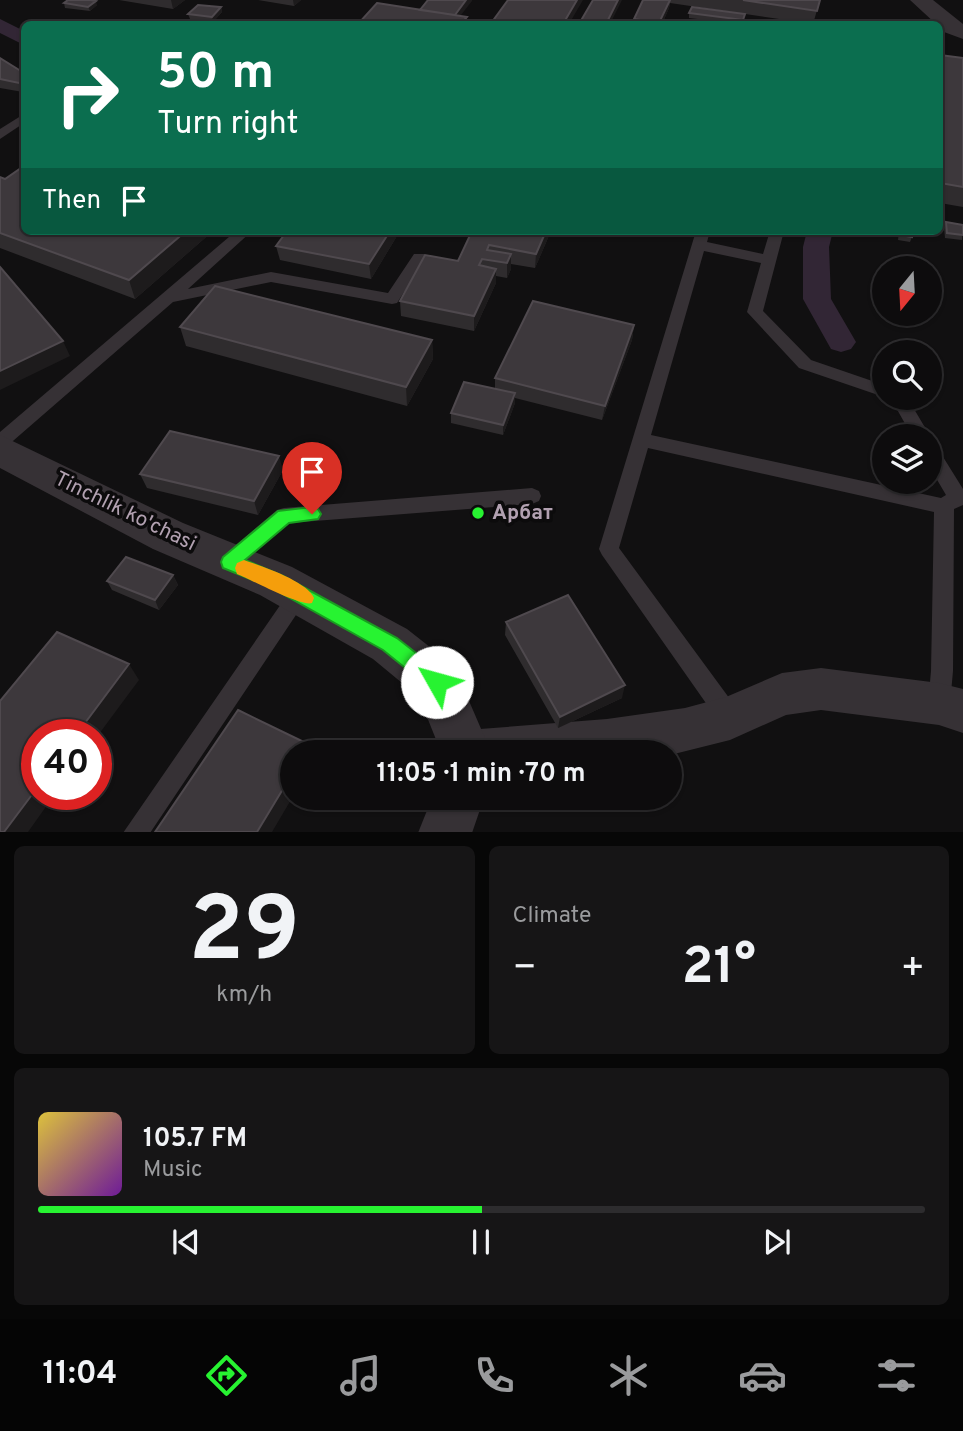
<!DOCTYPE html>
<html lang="en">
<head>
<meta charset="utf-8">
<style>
  :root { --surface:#0d0c0d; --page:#161516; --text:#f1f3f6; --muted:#9a9b9d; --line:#2d2c2e; --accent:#27f331 }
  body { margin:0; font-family:Overpass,sans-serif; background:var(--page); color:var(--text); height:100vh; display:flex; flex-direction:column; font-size:26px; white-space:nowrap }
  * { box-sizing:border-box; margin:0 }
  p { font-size:23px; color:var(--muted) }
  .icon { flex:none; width:38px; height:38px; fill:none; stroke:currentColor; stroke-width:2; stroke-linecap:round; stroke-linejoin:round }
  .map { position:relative; height:832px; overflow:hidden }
  .drawer { display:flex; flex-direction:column; gap:14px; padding:14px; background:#070707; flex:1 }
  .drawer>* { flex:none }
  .guide { position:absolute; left:21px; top:21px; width:922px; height:214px; border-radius:10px; box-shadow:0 2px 5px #0004,0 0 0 2px var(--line); background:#0b6e4f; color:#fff; overflow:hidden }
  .needle { width:46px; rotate:198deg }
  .fabs { position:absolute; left:872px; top:256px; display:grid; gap:14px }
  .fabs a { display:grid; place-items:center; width:70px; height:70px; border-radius:50%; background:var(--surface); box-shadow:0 2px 5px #0004,0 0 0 2px var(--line); font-size:35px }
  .speed { position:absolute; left:21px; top:719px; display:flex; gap:14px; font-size:35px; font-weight:700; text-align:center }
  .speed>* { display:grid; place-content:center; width:91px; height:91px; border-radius:50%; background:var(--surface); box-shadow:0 2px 5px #0004,0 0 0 2px var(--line); line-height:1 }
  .speed .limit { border:10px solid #d22; background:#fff; color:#111 }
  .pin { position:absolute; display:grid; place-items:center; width:60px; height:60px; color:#fff; margin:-72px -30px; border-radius:50% 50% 50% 0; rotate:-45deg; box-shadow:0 0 7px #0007 }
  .pin .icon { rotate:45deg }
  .me { position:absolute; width:77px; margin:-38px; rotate:308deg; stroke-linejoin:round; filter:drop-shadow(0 0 5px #0008) }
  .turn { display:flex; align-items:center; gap:24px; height:147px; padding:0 21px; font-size:32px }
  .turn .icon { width:91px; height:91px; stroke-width:2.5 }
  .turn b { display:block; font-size:49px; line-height:60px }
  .then { display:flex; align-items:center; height:66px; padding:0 21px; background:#0003; gap:14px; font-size:26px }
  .big { font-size:52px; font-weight:700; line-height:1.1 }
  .drawer .widget { flex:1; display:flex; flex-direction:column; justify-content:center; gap:10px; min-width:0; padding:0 24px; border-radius:10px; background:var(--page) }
  .drawer .dial { align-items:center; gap:0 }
  .dial b { font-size:91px; line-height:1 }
  .song { display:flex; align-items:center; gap:21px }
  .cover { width:84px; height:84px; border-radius:10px; background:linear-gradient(135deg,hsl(50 70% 55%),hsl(280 70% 35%)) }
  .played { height:7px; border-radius:4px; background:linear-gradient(90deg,var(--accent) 50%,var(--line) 50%) }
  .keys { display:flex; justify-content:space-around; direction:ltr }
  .heat { display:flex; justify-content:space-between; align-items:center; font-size:38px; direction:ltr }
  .drawer .tiles { flex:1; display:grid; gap:14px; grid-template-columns:1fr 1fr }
  .widget:last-child { grid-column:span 2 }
  .trip { position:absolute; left:280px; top:740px; width:402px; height:70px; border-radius:35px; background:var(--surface); box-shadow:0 2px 5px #0004,0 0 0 2px var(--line); font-weight:700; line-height:70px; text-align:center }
  .menu { display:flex; height:112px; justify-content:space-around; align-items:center; background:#050505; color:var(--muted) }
  .menu .icon { width:49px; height:49px }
  .menu .selected { color:var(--accent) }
  .menu b { font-size:32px; color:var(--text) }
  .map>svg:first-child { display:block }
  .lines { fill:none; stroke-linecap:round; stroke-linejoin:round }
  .canal { fill:#322635; fill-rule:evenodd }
  .service { fill:#363135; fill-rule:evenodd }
  .minor { fill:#363135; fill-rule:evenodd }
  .tertiary { fill:#363135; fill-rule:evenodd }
  .wall { fill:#2f2c2e }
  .shaded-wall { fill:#1d1b1c }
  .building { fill:#3d383c; stroke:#4f494e; stroke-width:2 }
  .route { fill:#27f331; stroke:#199e20; stroke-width:2 }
  .slow { fill:#f59e0b }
  .poi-dot { fill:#27f331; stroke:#0c0b0c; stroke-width:2.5 }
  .labels { text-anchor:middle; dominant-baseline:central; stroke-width:7; stroke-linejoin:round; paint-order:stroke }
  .street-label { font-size:21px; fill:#b2a1b1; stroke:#0c0b0c }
  .poi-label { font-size:21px; font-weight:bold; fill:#b2a1b1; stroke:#0c0b0c; text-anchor:start }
</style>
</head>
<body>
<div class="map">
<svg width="963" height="833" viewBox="0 0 963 833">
  <rect width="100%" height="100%" fill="#111011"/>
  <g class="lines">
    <path class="canal" d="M0 19 24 31V45L0 33Z
      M807 231H833L829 247 831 299 856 342 851 349 841 352 831 349 803 299V247Z"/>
    <path class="service" d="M24 114V123L0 139V129Z
      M236 231H252L188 289 271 272 388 293 414 254H424L426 257 397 303 392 304 271 282 173 302 6 447 0 449V432Z
      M696 231H710L707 242 763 254 770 231H784L763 311 811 360 884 385V397L799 368 747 312 761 263 704 251 651 435 941 498 946 495 929 466V442L935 444 963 489V505L954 509 953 671 950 704 947 712 939 715 931 712 928 704 931 671 934 512 648 448 619 548 738 710 741 718 738 726 730 729 722 726 602 555 599 549Z
      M890 397H907L927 431 930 436 929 437 912 436Z
      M532 488 539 491 541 496 539 501 532 504 289 523 237 568 230 570 223 568 220 562 223 556 277 510 284 508Z
      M299 585 306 588 309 594 306 600 150 833H123L292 588Z"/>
    <path class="minor" d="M910 0H933L963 24V39L944 32 940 24H936Z
      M821 668 939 683 963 689V733L939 725 821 710 786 715 730 740 670 755 457 752 464 736 480 729 607 719 685 708 726 697 782 673Z"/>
    <path class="tertiary" d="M0 435 183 523 292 567 407 629 454 666 491 752H441L419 697 373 659 260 595 153 549 0 468Z
      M432 798H484L472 833H418Z"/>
  </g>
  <path class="wall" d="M119 0H185L173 9Z
    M258 0H301L294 6Z
    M643 0H820L813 24 670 3 669 8 662 24H633L634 19Z
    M64 3 97 5 90 11 65 8Z
    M221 7 222 12 213 22 190 19 188 14Z
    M689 13 744 19 742 24H740L689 18Z
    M940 55 963 58V207L940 203Z
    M0 58 24 73V91L23 92 0 88Z
    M0 177 24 231H213L135 299 0 248Z
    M946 222 963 225 962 240 945 238 944 227Z
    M287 231H400L371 279 280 260 276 246Z
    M472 231H551L535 268 511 264V269L507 278 496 276V283L474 331 401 316 400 301 458 261Z
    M899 231H912V237L910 242 898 240Z
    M634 325 632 340 602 420 515 398V403L503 435 451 423V413L495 389V378Z
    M180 327 432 340 433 359 407 406 186 346Z
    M283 470 258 515 147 488 140 474Z
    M173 575 178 585 159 610 112 590 107 581Z
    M506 622 622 698 558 728 505 635Z"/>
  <path class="shaded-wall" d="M171 0H185L173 9Z
    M293 0H301L294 6Z
    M466 0H472V1L454 24 453 17Z
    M577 0H583L569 24H563Z
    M618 0H622L610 24H606Z
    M670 0 669 8 662 24H659Z
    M96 1 97 5 90 11 88 7Z
    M221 7 222 12 213 22 212 17Z
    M467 17V24H461Z
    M24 78V91L23 92 19 83Z
    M186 231H213L135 299 129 280Z
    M390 231H400L371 279 369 264Z
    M546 231H551L535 268 536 254Z
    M511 254V269L507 278V263Z
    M496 269V283L474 331V316Z
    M634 325 632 340 602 420 605 406Z
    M432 340 433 359 407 406 406 387Z
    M63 341 70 356 0 390V371Z
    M515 393V403L503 435V425Z
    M279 456 283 470 258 515 254 501Z
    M173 575 178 585 159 610 155 600Z
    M129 664 139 680 96 738V735H76Z
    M625 685 622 698 558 728 560 717Z
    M310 745 312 752H305Z
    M292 774V798L272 832H257Z
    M37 788V794H55L28 832H4Z"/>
  <path class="building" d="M68 0H91L96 1 88 7 64 3Z
    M428 0H466L455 15 420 10Z
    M508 0H577L563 24H507L492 22Z
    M593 0H618L606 24H579Z
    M643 0H670L659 23 634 19Z
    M743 0H820L817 11Z
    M377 3 467 17 461 24H358Z
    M198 5 221 7 212 17 188 14Z
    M692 7 745 14 743 20 689 13Z
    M940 55 963 58V187L940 183Z
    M0 58 24 73V78L19 83 0 79Z
    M24 166V231H186L129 280 0 233V177L5 179Z
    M946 222 963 225V235L947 233Z
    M287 231H390L369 264 276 246Z
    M472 231H546L536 254 489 245 487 250 511 254 507 263 482 259 479 265 496 269 474 316 400 301 425 255 458 261Z
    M900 231H912V237L900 235Z
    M0 267 63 341 0 371Z
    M215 286 432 340 406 387 180 327Z
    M533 301 634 325 605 406 495 378Z
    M464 382 515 393 503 425 451 413Z
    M170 431 279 456 254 501 140 474Z
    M126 557 173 575 155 600 107 581Z
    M568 595 625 685 560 717 506 622Z
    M57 632 129 664 76 735H37V788L4 832H0V701Z
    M238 710 310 745 305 752H292V774L257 832H155Z"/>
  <path class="route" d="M312 507 318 509 321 514 318 519 289 523 245 560 283 576 397 638 444 675 447 682 444 688 437 691 430 688 383 650 270 587 223 568 221 562 223 557 278 511Z"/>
  <path class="slow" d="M244 560C261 566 307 581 314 598L312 603C301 607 252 580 237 574L235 568 237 563Z"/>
  <circle class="poi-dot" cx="478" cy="513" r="7"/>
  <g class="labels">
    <g class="street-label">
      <text transform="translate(125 512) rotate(26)">Tinchlik ko'chasi</text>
    </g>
    <g class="poi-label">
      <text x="492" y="513">Арбат</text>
    </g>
  </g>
</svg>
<div class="fabs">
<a><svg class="needle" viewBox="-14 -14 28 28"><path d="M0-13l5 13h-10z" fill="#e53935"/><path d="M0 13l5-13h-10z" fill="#9a9b9d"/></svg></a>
<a><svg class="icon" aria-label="search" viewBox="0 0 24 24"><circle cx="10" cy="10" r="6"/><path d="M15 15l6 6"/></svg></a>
<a><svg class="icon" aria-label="layers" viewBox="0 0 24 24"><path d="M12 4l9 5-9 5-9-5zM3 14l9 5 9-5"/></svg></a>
</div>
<div class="speed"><div class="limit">40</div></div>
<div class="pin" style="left:312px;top:514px;background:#d93025"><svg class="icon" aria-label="arrive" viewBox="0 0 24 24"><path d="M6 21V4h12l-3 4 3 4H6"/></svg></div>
<svg class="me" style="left:437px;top:682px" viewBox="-20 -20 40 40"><circle r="19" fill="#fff"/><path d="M0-13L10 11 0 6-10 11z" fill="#27f331"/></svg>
<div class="trip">11:05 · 1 min · 70 m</div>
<div class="guide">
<div class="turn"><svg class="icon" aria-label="right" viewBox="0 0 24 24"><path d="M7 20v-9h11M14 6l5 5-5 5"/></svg><div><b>50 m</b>Turn right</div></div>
<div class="then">Then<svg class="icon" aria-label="arrive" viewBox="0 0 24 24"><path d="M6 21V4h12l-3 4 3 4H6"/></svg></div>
</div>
</div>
<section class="drawer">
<div class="tiles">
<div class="widget dial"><b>29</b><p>km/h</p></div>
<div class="widget"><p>Climate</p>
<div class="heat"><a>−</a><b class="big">21°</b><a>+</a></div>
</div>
<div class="widget">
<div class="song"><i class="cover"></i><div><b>105.7 FM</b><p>Music</p></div></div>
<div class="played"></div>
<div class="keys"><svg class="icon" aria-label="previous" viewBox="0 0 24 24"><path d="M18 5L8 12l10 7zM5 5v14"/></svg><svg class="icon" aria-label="pause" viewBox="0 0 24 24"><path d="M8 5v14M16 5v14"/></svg><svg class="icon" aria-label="next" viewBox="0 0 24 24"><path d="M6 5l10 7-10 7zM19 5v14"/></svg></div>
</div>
</div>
</section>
<nav class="menu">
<b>11:04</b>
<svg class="icon selected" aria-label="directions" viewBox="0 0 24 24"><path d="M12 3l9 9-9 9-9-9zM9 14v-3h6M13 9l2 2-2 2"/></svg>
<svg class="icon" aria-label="music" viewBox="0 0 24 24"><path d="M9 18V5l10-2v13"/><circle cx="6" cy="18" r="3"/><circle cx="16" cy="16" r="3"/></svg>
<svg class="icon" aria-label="phone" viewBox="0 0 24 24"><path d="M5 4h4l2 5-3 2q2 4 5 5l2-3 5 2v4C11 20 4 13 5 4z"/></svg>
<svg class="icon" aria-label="climate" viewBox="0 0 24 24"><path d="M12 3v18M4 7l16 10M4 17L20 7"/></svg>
<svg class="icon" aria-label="car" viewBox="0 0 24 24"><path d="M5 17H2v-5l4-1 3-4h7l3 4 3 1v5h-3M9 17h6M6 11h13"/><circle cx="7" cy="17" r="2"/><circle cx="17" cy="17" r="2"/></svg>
<svg class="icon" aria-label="filters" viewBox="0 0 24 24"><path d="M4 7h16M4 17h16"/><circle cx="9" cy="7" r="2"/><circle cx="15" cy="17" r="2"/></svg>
</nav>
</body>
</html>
